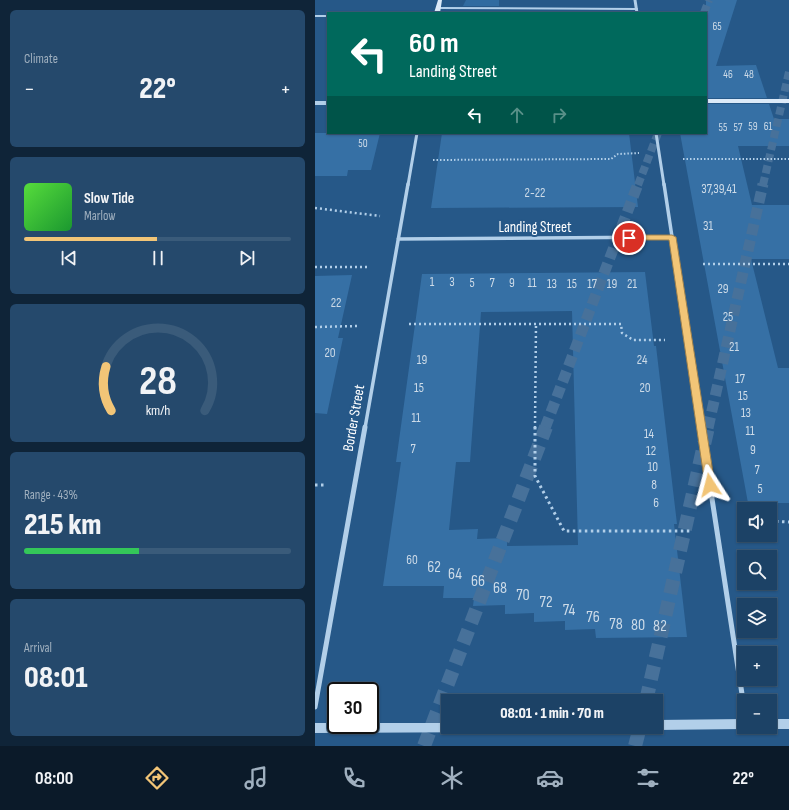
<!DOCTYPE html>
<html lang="en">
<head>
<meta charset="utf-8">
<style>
  :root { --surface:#1c4266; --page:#25496c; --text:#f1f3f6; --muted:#a0b0bf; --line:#3a5b7a; --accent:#f2c577 }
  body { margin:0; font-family:"Sofia Sans Condensed",sans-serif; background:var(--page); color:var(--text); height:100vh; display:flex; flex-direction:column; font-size:15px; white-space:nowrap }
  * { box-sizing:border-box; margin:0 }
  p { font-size:13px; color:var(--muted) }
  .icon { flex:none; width:22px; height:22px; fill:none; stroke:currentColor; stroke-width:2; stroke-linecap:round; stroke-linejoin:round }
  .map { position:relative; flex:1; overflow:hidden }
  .panel { display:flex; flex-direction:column; gap:10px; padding:10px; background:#0f2438; width:315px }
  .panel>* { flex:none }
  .top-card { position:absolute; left:12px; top:12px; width:380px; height:122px; border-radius:0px; box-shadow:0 1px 3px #0004,0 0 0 1px var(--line); background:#00695c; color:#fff; overflow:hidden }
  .tools { position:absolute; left:422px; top:502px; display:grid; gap:8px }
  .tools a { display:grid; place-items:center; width:40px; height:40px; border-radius:0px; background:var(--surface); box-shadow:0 1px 3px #0004,0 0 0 1px var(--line); font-size:20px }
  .speed { position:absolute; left:12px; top:682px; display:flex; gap:8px; font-size:20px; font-weight:700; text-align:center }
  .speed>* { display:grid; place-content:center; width:52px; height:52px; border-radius:50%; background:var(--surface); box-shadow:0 1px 3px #0004,0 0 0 1px var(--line); line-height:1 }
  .speed .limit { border:2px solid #111; border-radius:6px; background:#fff; color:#111 }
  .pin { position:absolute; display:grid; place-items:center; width:34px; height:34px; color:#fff; margin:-17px; border:2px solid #fff; border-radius:50%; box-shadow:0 1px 4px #0007 }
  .me { position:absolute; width:44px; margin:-22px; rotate:351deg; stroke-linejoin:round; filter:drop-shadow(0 0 3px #0008) }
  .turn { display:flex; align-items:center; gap:14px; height:84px; padding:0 16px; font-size:18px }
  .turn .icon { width:52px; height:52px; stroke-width:2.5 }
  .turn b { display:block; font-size:28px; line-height:34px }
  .lanes { display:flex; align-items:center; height:38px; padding:0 16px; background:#0003; justify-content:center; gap:20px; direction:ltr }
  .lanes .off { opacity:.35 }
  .big { font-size:30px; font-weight:800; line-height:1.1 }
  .panel .card { flex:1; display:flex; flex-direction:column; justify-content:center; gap:6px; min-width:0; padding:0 14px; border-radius:6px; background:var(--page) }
  .panel .dial { align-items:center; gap:0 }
  .dial svg { height:104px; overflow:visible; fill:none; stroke:var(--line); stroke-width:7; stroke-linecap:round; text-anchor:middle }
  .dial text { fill:var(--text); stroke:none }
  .song { display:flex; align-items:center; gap:12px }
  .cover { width:48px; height:48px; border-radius:6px; background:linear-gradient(135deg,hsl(110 70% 55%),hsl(130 70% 35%)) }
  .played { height:4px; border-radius:2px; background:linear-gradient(90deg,var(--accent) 50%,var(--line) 50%) }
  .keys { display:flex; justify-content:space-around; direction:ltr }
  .heat { display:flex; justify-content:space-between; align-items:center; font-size:22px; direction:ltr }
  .charge { height:6px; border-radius:3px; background:linear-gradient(90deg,#34c759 43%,var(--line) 0) }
  .trip { position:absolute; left:126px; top:694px; width:222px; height:40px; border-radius:0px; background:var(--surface); box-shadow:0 1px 3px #0004,0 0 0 1px var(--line); font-weight:800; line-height:40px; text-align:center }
  .dock { display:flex; height:64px; justify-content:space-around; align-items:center; background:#0b1a29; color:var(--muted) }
  .dock .icon { width:28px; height:28px }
  .dock .current { color:var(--accent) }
  .dock b { font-size:18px; color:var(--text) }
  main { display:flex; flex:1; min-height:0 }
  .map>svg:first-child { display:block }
  .green { fill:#306ba0 }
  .building { fill:#3670a5; fill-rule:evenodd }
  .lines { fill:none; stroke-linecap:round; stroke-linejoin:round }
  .motorway-tunnel-far2 { stroke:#47719a; stroke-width:8; stroke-dasharray:8 4; stroke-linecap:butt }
  .motorway-tunnel-far1 { stroke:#47719a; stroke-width:11; stroke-dasharray:11 5.5; stroke-linecap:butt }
  .motorway-tunnel { stroke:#47719a; stroke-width:14; stroke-dasharray:14 8; stroke-linecap:butt }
  .path-far2 { stroke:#b2cfe9; stroke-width:2; stroke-dasharray:1.5 2; stroke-linecap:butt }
  .path-far1 { stroke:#b2cfe9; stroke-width:2.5; stroke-dasharray:2 3; stroke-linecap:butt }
  .path { stroke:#b2cfe9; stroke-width:3; stroke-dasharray:2.5 3.5; stroke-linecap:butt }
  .service { stroke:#b2cfe9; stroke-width:2 }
  .minor-far2 { stroke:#b2cfe9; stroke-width:3 }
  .minor-far1 { stroke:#b2cfe9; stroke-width:3.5 }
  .minor { stroke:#b2cfe9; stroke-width:5 }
  .tertiary { fill:#b2cfe9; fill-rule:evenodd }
  .secondary { fill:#dceaf8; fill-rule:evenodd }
  .route { fill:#f2c577; stroke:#9d804d }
  .labels { text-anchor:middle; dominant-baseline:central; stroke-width:4; stroke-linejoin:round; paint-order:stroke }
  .far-number-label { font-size:11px; fill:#cddbe8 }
  .number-label { font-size:13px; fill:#cddbe8 }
  .street-label { font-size:15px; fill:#fff; stroke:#265888 }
  .near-number-label { font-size:16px; fill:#cddbe8 }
</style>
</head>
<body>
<main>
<section class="panel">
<div class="card"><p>Climate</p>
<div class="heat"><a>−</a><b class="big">22°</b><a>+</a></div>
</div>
<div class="card">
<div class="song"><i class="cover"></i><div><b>Slow Tide</b><p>Marlow</p></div></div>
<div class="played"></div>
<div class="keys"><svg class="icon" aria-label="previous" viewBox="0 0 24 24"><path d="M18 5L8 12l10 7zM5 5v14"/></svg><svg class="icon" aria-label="pause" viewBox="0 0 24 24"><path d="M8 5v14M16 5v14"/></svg><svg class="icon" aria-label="next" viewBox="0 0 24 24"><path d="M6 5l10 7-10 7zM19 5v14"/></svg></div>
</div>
<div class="card dial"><svg viewBox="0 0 100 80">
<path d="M14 69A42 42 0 1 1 86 69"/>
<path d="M14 69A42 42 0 0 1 10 35" stroke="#f2c577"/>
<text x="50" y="56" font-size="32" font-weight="700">28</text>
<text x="50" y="72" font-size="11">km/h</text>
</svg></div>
<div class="card"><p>Range · 43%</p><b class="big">215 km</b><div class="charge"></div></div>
<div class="card"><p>Arrival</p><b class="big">08:01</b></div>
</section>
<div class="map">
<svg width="474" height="746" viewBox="0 0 474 746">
  <rect width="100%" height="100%" fill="#265888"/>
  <path class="green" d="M151 0H184V6H148Z"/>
  <path class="building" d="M391 0H422L401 66 441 65 452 98H391Z
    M391 104H454L459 119H474V146H423L437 205H474V259H436L463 368H474V503H433L365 133H391Z
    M0 133H65L56 170H33L32 176H0Z
    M127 133H314L323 207 116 208Z
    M330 272 339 346H341L362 524H359L372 637 281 638 280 629 250 630V621L219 622V613L190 614V605L158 606 159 598H128L129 586H68L86 462H81L107 274ZM257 311 263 545 192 546V538L162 539 163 529 134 530 141 462H155L166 312Z
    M37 275 23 338H28L12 414 0 413V276Z"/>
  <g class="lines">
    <path class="motorway-tunnel-far2" d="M389 13 394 0
      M323 185 343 133
      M448 185 474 72"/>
    <path class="motorway-tunnel-far1" d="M230 428 323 184
      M393 428 448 184"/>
    <path class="motorway-tunnel" d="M331 701 393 427
      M109 746 231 427
      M320 746 325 727"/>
    <path class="path-far2" d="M368 159H474
      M118 160 296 159 303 154 324 153"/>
    <path class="path-far1" d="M0 208 65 216
      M388 264H474
      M0 267H55
      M94 324H306L307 333 318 340H350
      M0 327 43 326
      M220 428 221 324"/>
    <path class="path" d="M220 427V476L249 531H375
      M0 485H11
      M455 521 474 522"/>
    <path class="service" d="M123 8 322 9
      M0 16H13"/>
    <path class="minor-far2" d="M320 0 322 13
      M341 133 349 185
      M93 185 102 133"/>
    <path class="minor-far1" d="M349 184 386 428
      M83 239 357 237
      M50 428 93 184"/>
    <path class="minor" d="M386 427 429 707
      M0 707 50 427"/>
    <path class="tertiary" d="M0 101H13V105H0Z
      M429 719V727H433L429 729 341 730 337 727H341V720Z
      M455 719H474V729H455L452 727H455Z
      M0 723H21V725H55V723H133V727H194L192 730 189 732 0 733Z"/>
    <path class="secondary" d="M123 0H127L125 13H119Z
      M391 99H474V103H391Z"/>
  </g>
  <path class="route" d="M314 235H357L361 237 400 485 398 488 395 490 391 488 390 485 354 240H314L311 238Z"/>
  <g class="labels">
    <g class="far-number-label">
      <text x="402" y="26">65</text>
      <text x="413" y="74">46</text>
      <text x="434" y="74">48</text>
      <text x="438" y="126">59</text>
      <text x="453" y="126">61</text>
      <text x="408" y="127">55</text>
      <text x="423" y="127">57</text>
      <text x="48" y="143">50</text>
    </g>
    <g class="number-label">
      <text x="404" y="189">37,39,41</text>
      <text x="220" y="193">2-22</text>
      <text x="393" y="226">31</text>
      <text x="117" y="282">1</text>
      <text x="137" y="282">3</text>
      <text x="157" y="283">5</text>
      <text x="177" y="283">7</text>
      <text x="197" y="283">9</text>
      <text x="217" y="283">11</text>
      <text x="237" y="284">13</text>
      <text x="257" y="284">15</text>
      <text x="277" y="284">17</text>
      <text x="297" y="284">19</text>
      <text x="317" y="284">21</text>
      <text x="408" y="289">29</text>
      <text x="21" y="303">22</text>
      <text x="413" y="317">25</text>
      <text x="419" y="347">21</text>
      <text x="15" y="353">20</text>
      <text x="107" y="360">19</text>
      <text x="327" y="360">24</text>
      <text x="425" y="379">17</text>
      <text x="104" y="388">15</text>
      <text x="330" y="388">20</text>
      <text x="428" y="396">15</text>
      <text x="431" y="413">13</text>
      <text x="101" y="418">11</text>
      <text x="435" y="431">11</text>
      <text x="334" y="434">14</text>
      <text x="98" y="449">7</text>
      <text x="438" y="450">9</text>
      <text x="336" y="451">12</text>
      <text x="338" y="467">10</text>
      <text x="442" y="470">7</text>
      <text x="339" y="485">8</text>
      <text x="445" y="489">5</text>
      <text x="341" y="503">6</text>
      <text x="97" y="560">60</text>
    </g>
    <g class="street-label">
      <text x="220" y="227">Landing Street</text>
      <text transform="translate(39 418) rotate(-80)">Border Street</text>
    </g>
    <g class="near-number-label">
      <text x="119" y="567">62</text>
      <text x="140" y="574">64</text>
      <text x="163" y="581">66</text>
      <text x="185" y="588">68</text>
      <text x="208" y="595">70</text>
      <text x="231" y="602">72</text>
      <text x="254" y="610">74</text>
      <text x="278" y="617">76</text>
      <text x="301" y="624">78</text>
      <text x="323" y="625">80</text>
      <text x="345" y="626">82</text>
    </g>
  </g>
</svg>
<div class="tools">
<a><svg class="icon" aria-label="sound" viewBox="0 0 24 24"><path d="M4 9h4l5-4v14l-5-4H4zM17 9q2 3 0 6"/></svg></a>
<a><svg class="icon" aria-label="search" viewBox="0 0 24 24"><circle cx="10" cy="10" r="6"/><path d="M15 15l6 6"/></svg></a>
<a><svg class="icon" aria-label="layers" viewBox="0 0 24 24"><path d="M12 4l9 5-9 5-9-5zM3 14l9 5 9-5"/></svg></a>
<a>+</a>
<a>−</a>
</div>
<div class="speed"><div class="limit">30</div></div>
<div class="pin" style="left:314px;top:238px;background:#d93025"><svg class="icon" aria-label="arrive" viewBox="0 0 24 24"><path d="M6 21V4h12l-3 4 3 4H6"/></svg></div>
<svg class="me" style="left:395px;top:485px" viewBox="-20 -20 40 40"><path d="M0-17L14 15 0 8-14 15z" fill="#f2c577" stroke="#fff" stroke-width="4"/></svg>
<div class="trip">08:01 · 1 min · 70 m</div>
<div class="top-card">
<div class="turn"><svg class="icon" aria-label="left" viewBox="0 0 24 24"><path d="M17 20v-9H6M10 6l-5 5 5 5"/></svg><div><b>60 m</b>Landing Street</div></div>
<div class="lanes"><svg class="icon" aria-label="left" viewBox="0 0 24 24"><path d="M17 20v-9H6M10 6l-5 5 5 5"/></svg><svg class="icon off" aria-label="ahead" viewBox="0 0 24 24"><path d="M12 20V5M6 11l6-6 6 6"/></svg><svg class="icon off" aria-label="right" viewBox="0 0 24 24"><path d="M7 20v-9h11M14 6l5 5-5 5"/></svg></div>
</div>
</div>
</main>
<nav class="dock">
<b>08:00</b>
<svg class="icon current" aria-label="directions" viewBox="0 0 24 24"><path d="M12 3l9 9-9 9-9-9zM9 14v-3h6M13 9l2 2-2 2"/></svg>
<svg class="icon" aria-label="music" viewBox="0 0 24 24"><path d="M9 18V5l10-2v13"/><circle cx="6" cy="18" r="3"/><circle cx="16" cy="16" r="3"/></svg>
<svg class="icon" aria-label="phone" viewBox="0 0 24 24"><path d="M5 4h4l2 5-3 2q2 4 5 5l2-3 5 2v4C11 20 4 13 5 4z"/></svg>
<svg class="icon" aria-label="climate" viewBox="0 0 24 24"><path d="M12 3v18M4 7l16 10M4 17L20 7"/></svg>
<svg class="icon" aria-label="car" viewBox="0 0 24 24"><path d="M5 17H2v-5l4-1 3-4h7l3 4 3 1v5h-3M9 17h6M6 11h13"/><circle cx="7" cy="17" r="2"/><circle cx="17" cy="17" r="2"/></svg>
<svg class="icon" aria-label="filters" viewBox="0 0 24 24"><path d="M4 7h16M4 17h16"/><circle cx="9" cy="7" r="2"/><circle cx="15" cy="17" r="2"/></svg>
<b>22°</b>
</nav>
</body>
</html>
